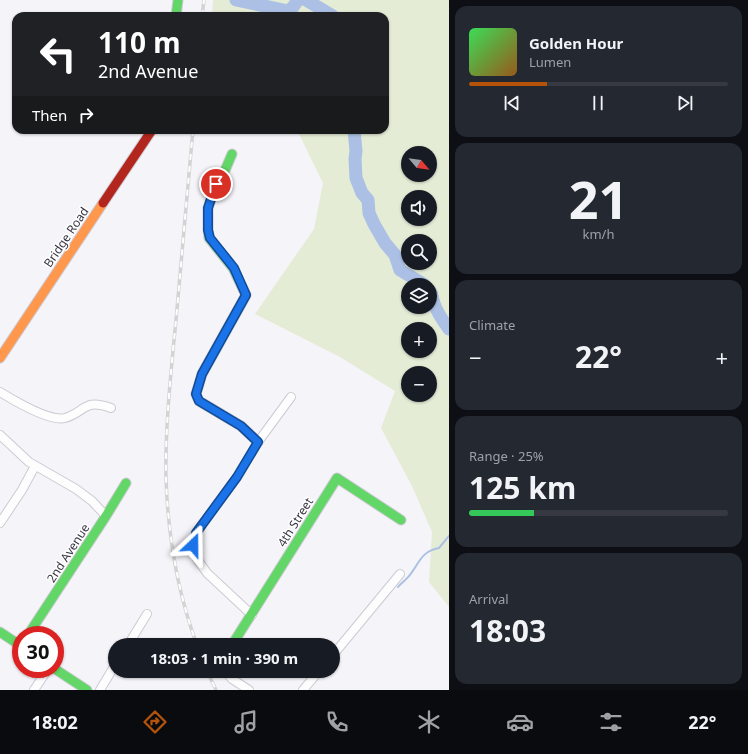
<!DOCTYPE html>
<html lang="en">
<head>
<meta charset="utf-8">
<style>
  :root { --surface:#171b24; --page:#242831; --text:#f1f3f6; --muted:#9ea1a6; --line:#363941; --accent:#b45309 }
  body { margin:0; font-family:"Noto Sans",sans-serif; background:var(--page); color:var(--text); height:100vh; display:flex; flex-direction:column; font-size:15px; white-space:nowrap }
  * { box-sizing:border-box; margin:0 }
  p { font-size:13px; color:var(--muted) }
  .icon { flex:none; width:22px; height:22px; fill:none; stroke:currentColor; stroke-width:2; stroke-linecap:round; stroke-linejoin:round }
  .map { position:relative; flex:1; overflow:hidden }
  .panel { display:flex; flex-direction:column; gap:6px; padding:6px; background:#0d0f14; width:299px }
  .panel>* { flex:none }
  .top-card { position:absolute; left:12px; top:12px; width:377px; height:122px; border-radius:12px; box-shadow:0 1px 3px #0004; background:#202124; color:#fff; overflow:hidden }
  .needle { width:26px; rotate:119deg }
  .fabs { position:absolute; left:401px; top:146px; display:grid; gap:8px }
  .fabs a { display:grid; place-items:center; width:36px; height:36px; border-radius:50%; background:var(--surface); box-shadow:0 1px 3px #0004; font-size:20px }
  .speed { position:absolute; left:12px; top:626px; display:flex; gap:8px; font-size:20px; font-weight:700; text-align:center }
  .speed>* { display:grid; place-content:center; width:52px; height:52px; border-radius:50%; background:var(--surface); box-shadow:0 1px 3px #0004; line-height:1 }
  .speed .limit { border:6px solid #d22; background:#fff; color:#111 }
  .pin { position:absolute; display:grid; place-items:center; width:34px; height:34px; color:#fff; margin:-17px; border:2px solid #fff; border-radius:50%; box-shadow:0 1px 4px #0007 }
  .me { position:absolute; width:44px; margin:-22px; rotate:23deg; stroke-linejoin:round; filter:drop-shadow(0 0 3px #0008) }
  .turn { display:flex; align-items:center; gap:14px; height:84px; padding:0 20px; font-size:18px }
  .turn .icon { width:52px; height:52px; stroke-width:2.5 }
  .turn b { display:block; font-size:28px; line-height:34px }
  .then { display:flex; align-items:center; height:38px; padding:0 20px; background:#0003; gap:8px; font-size:15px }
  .big { font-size:30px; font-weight:700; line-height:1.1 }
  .panel .widget { flex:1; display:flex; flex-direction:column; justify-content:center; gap:6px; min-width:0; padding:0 14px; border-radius:12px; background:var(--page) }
  .panel .dial { align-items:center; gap:0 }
  .dial b { font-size:52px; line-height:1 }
  .song { display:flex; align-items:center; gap:12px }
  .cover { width:48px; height:48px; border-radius:6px; background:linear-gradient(135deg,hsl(130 70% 55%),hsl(30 70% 35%)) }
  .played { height:4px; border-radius:2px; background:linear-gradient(90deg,var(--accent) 30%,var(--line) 30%) }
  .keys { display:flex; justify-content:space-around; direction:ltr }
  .heat { display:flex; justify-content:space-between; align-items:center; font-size:22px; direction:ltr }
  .charge { height:6px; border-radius:3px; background:linear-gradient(90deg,#34c759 25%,var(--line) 0) }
  .trip { position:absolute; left:108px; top:638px; width:232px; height:40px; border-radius:20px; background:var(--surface); box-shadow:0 1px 3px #0004; font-weight:700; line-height:40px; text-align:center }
  .dock { display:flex; height:64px; justify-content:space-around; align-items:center; background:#090b0e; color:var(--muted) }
  .dock .icon { width:28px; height:28px }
  .dock .on { color:var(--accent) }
  .dock b { font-size:18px; color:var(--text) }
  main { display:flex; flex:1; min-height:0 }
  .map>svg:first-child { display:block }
  .green { fill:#e4ecd6; fill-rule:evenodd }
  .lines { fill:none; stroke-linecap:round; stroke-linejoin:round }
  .stream { stroke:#abc0e4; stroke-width:2 }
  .river { stroke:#abc0e4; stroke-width:13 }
  .street-casing { stroke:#cccad3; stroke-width:10 }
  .fast-casing { stroke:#cccad3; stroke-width:11 }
  .slow-casing { stroke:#cccad3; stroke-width:11 }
  .jam-casing { stroke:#cccad3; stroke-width:11 }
  .street { stroke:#fefdfe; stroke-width:8 }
  .fast { stroke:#63d668; stroke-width:9 }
  .slow { stroke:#ff974d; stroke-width:9 }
  .jam { stroke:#b3261e; stroke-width:9 }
  .rail-casing { stroke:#d3d3d4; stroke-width:3.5 }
  .rail { stroke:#fff; stroke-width:2; stroke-dasharray:6; stroke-linecap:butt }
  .route-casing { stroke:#114b97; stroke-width:10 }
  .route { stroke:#1a73e8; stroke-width:7 }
  .labels { text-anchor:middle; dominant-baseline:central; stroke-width:3; stroke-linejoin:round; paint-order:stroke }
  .street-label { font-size:12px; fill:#363442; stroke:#fff }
</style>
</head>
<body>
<main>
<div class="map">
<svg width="449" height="690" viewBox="0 0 449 690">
  <rect width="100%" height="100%" fill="#f5f4f9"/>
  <path class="green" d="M213 0H449V607L429 582 432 532 412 486 381 428 395 391 340 357 255 314 314 229 323 183 297 130H385V16H212ZM408 153H430V175H408ZM408 197H430V219H408ZM408 241H430V263H408ZM408 285H430V307H408ZM408 329H430V351H408ZM408 373H430V395H408Z"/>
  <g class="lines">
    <path class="stream" d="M398 587C401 583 406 580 409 576 419 564 421 551 439 548L449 536"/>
    <path class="river" d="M236 0 288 11 293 7 298 0
      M306 0 333 16
      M354 130 356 151 355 159 356 178 362 193 368 200 369 213 374 224 385 243 395 255 400 270 425 285
      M430 291C433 295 432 299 434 303 437 313 443 321 449 329"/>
    <defs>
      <path id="street" d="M0 392C13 400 50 422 65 418 86 412 83 398 111 408
        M0 435 29 462 76 489 92 501 106 516
        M0 523 22 490 35 466
        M252 615 207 573 197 559 194 549 193 541 201 526 237 477 258 442 291 397
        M128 645 147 614
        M333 655 400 574
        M225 671 232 679 249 690
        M34 690 48 669
        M100 690 115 665
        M303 690 319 671"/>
      <path id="fast" d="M176 16 178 0
        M232 154 223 175 216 184 208 208V230L209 238 233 268 246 295 202 374 196 394 199 401 241 426 258 442
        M0 632 21 646
        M28 635 106 516 126 483
        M232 645 337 478 401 520
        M55 669 87 690"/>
      <path id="slow" d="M0 358 103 203"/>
      <path id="jam" d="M103 203 152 130"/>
    </defs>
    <use href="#street" class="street-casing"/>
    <use href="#fast" class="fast-casing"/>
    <use href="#slow" class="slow-casing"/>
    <use href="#jam" class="jam-casing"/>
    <use href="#street" class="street"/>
    <use href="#fast" class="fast"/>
    <use href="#slow" class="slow"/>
    <use href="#jam" class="jam"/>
    <defs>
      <path id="rail" d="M202 16 204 0
        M193 130C187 193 182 256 176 320 171 372 165 426 166 479 168 534 178 594 197 645
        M207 671 216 690"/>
    </defs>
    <use href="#rail" class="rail-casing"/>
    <use href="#rail" class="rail"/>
  </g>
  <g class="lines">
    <defs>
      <path id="route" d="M193 545 196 533 237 477 258 442 241 426 199 401 196 394 202 374 246 295 234 268 210 238 208 230V208L216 184"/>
    </defs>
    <use href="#route" class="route-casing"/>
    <use href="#route" class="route"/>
  </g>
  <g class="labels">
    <g class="street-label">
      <text transform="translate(66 237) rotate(-56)">Bridge Road</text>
      <text transform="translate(295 522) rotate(-58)">4th Street</text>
      <text transform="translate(68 553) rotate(-57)">2nd Avenue</text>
    </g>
  </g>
</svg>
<div class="fabs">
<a><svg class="needle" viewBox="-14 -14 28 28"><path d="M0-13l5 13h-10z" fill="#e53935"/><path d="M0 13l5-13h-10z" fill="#9ea1a6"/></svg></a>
<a><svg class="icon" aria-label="sound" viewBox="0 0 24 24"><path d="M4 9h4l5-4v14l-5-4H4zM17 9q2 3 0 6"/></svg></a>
<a><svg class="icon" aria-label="search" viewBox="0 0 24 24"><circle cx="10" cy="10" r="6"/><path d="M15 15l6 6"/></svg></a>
<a><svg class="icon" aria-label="layers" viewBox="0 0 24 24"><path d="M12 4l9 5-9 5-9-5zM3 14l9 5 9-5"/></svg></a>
<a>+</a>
<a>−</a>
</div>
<div class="speed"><div class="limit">30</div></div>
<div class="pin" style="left:216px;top:184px;background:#d93025"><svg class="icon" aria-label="arrive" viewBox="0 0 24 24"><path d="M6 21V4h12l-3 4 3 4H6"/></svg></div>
<svg class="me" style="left:193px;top:545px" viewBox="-20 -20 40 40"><path d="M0-17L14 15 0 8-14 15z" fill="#1a73e8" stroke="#fff" stroke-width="4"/></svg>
<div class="trip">18:03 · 1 min · 390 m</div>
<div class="top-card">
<div class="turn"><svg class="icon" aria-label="left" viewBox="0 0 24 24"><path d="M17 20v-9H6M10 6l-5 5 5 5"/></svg><div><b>110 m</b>2nd Avenue</div></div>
<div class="then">Then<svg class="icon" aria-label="right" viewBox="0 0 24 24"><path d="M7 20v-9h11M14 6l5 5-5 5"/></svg></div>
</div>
</div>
<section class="panel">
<div class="widget">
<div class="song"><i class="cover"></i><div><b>Golden Hour</b><p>Lumen</p></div></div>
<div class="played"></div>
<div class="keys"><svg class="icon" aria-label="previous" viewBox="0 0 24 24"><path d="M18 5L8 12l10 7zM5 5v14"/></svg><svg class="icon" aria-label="pause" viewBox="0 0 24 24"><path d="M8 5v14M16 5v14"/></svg><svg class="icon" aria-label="next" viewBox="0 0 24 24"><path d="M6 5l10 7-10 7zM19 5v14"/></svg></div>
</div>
<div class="widget dial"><b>21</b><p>km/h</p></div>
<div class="widget"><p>Climate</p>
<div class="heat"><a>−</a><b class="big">22°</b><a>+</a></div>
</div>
<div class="widget"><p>Range · 25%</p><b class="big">125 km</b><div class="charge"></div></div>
<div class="widget"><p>Arrival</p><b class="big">18:03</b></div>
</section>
</main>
<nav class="dock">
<b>18:02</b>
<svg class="icon on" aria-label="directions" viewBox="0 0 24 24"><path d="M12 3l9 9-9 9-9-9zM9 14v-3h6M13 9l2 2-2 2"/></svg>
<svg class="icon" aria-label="music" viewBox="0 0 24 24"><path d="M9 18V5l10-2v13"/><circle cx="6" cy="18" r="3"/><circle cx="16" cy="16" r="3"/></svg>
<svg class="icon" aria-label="phone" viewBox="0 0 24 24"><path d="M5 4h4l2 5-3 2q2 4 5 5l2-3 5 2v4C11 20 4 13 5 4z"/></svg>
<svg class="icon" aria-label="climate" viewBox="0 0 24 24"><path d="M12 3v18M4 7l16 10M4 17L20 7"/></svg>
<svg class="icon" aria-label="car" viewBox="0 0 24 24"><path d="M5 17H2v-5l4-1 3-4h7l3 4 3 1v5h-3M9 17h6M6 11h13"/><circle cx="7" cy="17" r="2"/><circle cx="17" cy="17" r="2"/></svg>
<svg class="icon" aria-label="filters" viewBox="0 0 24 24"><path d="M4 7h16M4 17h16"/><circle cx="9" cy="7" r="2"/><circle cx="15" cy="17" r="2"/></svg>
<b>22°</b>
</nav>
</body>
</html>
